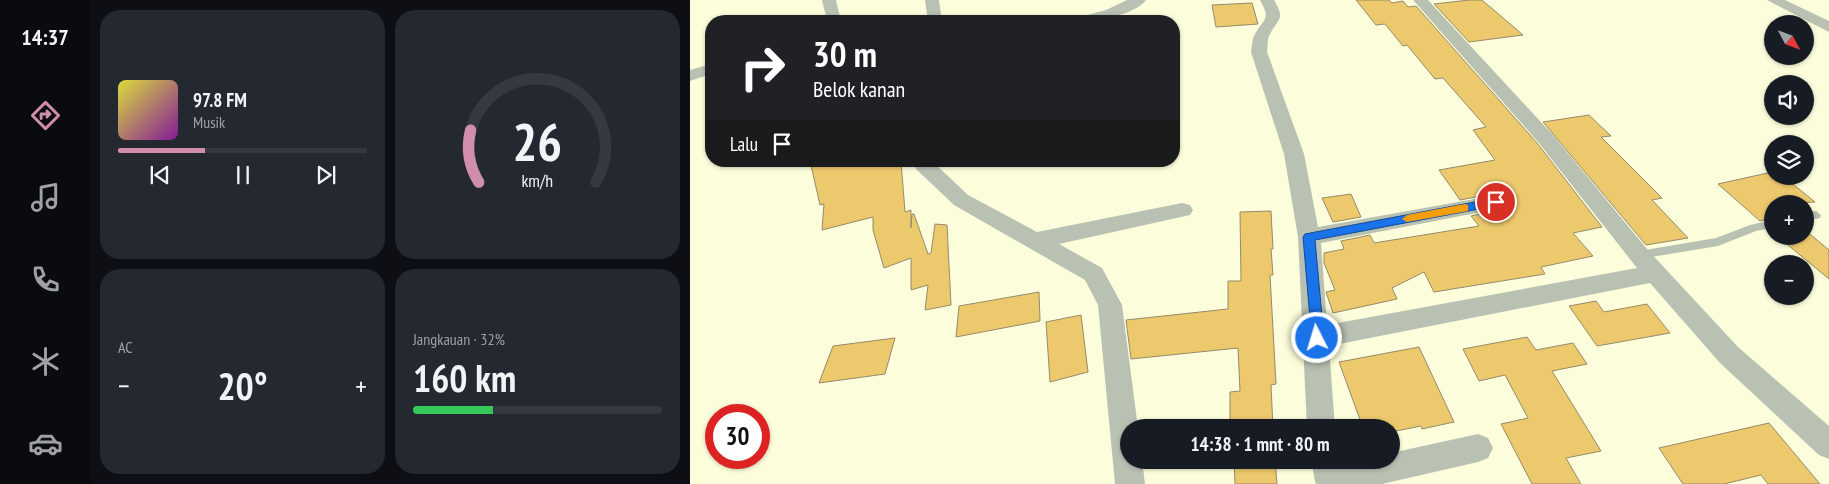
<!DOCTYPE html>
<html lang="id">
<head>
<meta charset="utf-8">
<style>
  :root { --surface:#171b24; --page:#242831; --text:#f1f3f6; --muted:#9ea1a6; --line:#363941; --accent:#d08eaa }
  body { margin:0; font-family:"PT Sans Narrow",sans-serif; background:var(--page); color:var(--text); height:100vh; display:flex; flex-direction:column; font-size:19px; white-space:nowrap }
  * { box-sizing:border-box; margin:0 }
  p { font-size:16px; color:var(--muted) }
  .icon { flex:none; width:28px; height:28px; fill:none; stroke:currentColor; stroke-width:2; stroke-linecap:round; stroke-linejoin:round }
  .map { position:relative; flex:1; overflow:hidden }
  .details { display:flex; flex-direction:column; gap:10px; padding:10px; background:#0d0f14; width:600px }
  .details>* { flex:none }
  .hud { position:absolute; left:15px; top:15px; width:475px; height:152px; border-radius:20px; box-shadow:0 1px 4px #0004; background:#202124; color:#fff; overflow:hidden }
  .needle { width:32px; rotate:131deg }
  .fabs { position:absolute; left:1074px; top:15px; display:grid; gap:10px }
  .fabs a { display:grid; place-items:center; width:50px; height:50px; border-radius:50%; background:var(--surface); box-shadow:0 1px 4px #0004; font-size:25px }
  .speed { position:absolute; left:15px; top:404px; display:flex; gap:10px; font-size:25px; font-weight:700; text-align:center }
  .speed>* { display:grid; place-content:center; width:65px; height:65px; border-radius:50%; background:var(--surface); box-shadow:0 1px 4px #0004; line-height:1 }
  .speed .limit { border:8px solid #d22; background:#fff; color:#111 }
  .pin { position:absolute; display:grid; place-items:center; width:42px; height:42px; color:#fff; margin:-21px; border:2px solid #fff; border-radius:50%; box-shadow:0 1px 5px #0007 }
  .me { position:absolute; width:55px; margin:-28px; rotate:355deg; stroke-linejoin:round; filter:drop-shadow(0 0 4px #0008) }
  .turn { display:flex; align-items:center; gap:18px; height:105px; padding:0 25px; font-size:22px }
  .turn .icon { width:65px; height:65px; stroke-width:2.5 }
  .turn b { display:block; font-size:35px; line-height:42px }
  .then { display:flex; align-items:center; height:48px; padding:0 25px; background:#0003; gap:10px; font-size:19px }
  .big { font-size:38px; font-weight:700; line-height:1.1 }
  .details .widget { flex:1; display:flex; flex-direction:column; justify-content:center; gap:8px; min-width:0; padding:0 18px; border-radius:20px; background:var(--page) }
  .details .dial { align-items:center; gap:0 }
  .dial svg { height:130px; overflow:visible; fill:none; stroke:var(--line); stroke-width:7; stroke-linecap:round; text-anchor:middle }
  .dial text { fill:var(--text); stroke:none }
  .song { display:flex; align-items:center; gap:15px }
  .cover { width:60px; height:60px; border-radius:8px; background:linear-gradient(135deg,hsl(60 70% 55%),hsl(290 70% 35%)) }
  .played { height:5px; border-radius:2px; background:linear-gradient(90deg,var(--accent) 35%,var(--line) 35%) }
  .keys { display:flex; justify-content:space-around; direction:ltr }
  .heat { display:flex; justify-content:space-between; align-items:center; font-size:28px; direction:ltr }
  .charge { height:8px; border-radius:4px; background:linear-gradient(90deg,#34c759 32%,var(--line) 0) }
  .details .tiles { flex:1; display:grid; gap:10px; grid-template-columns:repeat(2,1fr) }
  .trip { position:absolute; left:430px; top:419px; width:280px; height:50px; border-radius:25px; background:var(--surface); box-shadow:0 1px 4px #0004; font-weight:700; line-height:50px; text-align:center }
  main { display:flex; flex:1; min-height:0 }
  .dock { display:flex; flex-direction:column; width:90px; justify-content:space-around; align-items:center; background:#090b0e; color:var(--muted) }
  .dock .icon { width:35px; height:35px }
  .dock .current { color:var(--accent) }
  .dock b { font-size:22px; color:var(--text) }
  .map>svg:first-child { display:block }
  .building { fill:#ecc96c; stroke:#968a6b }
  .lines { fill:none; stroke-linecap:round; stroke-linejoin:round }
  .lane { fill:#b9c1b3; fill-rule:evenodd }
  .street { fill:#b9c1b3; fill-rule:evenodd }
  .route { fill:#1a73e8; stroke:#114b97 }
  .slow { fill:#f59e0b }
</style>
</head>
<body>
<main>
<nav class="dock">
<b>14:37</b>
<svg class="icon current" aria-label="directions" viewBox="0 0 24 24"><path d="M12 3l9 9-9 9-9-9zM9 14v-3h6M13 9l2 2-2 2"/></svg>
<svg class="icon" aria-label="music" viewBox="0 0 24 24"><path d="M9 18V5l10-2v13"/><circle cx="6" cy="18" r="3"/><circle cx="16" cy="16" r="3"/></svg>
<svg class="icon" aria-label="phone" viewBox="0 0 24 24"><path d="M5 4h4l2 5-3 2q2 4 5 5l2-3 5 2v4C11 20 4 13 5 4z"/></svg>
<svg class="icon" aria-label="climate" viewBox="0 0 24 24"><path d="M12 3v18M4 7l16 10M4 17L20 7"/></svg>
<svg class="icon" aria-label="car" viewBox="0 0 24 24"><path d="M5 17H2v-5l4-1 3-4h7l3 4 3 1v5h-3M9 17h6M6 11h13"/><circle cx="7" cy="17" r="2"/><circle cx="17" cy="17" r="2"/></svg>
</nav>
<section class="details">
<div class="tiles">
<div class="widget">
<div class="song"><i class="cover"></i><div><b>97.8 FM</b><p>Musik</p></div></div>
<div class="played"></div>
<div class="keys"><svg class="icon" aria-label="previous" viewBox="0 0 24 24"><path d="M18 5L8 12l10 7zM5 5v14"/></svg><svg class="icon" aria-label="pause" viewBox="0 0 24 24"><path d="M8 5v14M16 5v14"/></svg><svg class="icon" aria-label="next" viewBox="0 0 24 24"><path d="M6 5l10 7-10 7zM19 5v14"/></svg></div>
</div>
<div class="widget dial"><svg viewBox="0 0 100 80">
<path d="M14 69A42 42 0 1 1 86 69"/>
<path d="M14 69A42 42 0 0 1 9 37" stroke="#d08eaa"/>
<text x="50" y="56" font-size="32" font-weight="700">26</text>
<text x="50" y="72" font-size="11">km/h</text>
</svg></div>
<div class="widget"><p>AC</p>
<div class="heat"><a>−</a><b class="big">20°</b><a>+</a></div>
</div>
<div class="widget"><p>Jangkauan · 32%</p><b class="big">160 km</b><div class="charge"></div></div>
</div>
</section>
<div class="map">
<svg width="1139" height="484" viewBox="0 0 1139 484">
  <rect width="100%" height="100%" fill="#fcfedb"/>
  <path class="building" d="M666 0H699L702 3 713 1 718 7 726 6 847 143 912 227 883 233 903 256 851 267 855 274 744 292 734 272 702 288 707 299 643 313 636 292 645 290 634 263V253L654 249 651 241 680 235 684 243 789 226 781 216 815 209 820 202 815 196 807 193 770 200 749 170 805 160 783 130 796 127 753 78 745 79 717 45 713 46 695 24 686 25Z
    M779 0H792L833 35 779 42 744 4Z
    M562 3 568 24 526 27 522 5Z
    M899 115 921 136 911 137 972 198 962 200 998 238 956 245 853 122Z
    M120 161H211L215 212 221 210V228L222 214H224L238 254 241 253 245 224 257 225 261 305 235 310 238 285 221 290V258L194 268 183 230V217L132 230 134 204 130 205Z
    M1082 172V176H1093L1125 202 1082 204V218L1070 221 1028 184Z
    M661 194 671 217 643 222 632 198Z
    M581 211 583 249H581L583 275H580L586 384 581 385 583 428H544V423H540V392L550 391 548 348 441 359 436 320 538 309V281H551L550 212Z
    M1115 230 1139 250V279L1087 236H1115Z
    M349 292 350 321 266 337 269 306Z
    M906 301 914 312 957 304 980 333 907 346 879 306Z
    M391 315 398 372 360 382 356 322Z
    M837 337 846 350 883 343 897 364 862 371 911 451 876 458 891 484H842L811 424 838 418 815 375 789 381 773 349Z
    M205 338 195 374 129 383 143 346Z
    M729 347 764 422 732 429 731 426 701 432V428H673L649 362Z
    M1079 423 1130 484H1078L1071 475 1034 484H993L969 448Z
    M544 460H585L587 484H545Z"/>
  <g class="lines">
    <path class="lane" d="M1126 211 1131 215 1130 218 1115 221V213Z
      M1082 220V228L1066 231 1028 246 949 259 943 255 949 251 1026 238 1060 225Z"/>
    <path class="street" d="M132 0H146L151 21H137Z
      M235 0H249L252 21H238Z
      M437 0H456C444 16 403 22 384 21L386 18 416 10Z
      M570 0H584C596 20 588 18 579 36 577 40 578 47 577 52L614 154 628 227 807 195 814 197 818 202 814 207 807 209 631 243 637 325 947 268 848 142 723 0H738L862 134 957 249 1048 347 1139 426V459L1129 455 1030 363 960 283 639 346 645 428H617L608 237 594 154 561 52C562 47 562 40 564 36 573 18 582 21 570 0Z
      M1077 0H1095L1139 21V32Z
      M21 64V74L0 81V70Z
      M222 161H242L278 195 347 232 492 203 500 205 503 210 500 215 369 244 412 268 432 305 448 428H439V460H452L455 484H425L408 305 395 280 264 205 226 169Z
      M788 434 798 438 803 448 798 458 788 462 692 484H626L625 481 621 460H651L652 463 667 460H701V453Z"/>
  </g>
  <path class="route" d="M806 198 810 199V205L625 240 634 338 627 343 622 342 613 237 615 234Z"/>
  <path class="slow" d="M775 204 778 205V211L717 222 712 219 717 215Z"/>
</svg>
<div class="fabs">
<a><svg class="needle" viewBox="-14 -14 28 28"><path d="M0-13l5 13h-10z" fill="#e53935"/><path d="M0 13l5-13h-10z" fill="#9ea1a6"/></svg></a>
<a><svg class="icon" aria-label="sound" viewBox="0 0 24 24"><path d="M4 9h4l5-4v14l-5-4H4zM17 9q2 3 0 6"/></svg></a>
<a><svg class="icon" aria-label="layers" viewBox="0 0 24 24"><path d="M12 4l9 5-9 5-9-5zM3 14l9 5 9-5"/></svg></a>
<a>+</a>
<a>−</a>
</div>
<div class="speed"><div class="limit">30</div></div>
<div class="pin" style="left:806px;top:202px;background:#d93025"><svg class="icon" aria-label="arrive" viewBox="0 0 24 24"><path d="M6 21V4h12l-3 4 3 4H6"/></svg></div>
<svg class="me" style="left:627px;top:338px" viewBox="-20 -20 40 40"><circle r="17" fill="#1a73e8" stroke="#fff" stroke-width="3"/><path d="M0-11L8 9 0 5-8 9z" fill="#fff"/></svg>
<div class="trip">14:38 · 1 mnt · 80 m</div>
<div class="hud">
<div class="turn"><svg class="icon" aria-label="right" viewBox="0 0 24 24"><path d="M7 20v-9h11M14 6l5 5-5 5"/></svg><div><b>30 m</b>Belok kanan</div></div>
<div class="then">Lalu<svg class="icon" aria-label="arrive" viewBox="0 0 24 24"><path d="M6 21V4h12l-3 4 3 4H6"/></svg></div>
</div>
</div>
</main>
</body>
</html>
